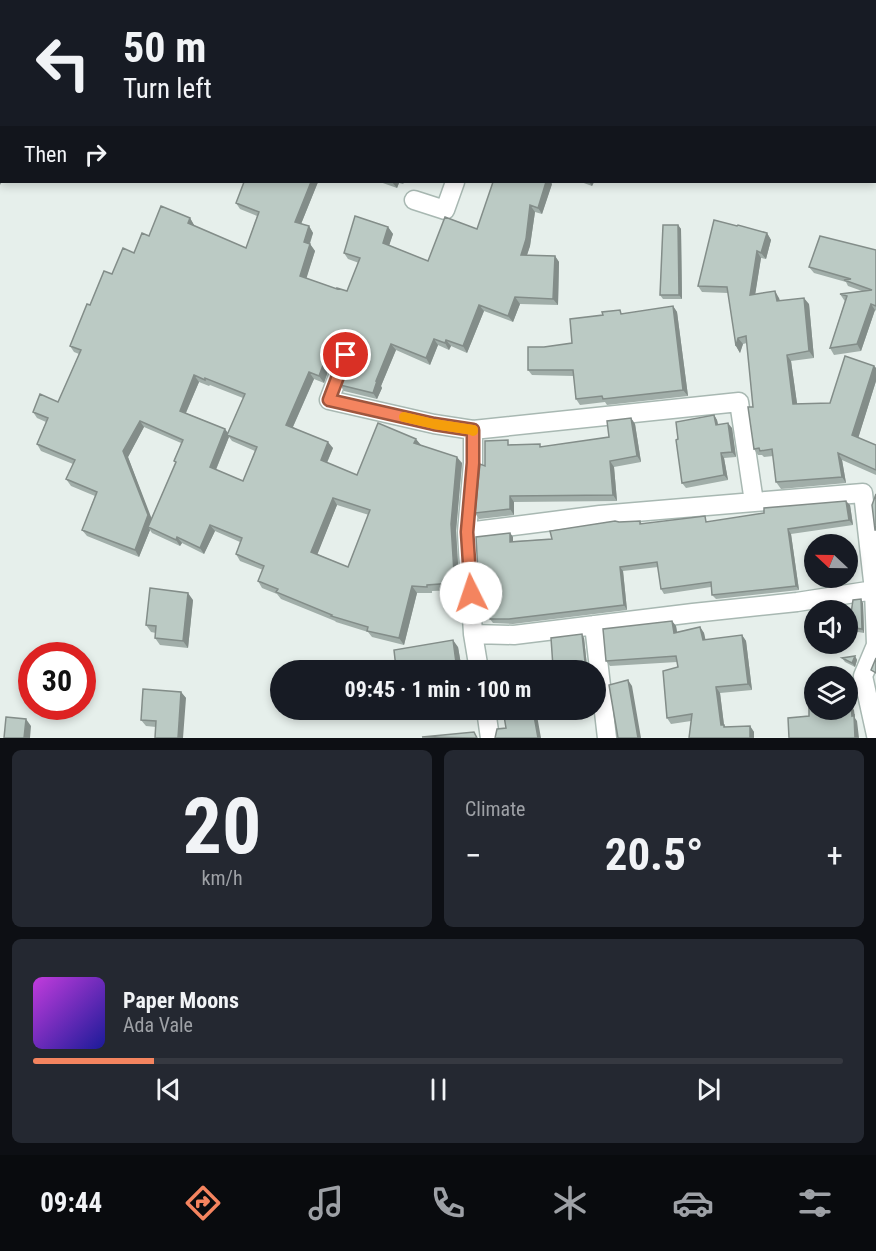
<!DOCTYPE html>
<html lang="en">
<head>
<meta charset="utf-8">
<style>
  :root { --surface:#171b24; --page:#242831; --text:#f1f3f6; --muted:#9ea1a6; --line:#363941; --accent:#f4845f }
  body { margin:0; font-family:"Roboto Condensed",sans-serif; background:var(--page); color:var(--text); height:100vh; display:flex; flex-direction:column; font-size:22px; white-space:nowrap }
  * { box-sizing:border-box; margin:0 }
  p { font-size:20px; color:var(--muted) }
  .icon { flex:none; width:33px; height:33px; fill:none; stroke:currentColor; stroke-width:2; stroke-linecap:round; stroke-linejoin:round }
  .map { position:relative; height:738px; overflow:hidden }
  .sheet { display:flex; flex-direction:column; gap:12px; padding:12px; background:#0d0f14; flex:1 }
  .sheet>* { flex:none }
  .banner { position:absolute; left:0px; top:0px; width:876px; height:183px; box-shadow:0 3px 9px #0003; background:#171b24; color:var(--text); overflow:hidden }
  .needle { width:39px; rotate:292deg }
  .fabs { position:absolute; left:804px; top:534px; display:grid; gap:12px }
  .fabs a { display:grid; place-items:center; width:54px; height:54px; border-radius:50%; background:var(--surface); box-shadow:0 3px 9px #0003; font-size:30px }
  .speed { position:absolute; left:18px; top:642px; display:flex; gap:12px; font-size:30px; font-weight:700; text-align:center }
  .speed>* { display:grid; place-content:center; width:78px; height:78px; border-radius:50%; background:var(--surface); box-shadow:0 3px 9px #0003; line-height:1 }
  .speed .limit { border:9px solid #d22; background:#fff; color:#111 }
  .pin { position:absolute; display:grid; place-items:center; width:51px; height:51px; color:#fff; margin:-26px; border:3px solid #fff; border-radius:50%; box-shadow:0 2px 6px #0007 }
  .me { position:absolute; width:66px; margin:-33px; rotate:356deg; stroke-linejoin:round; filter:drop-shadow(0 0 4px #0008) }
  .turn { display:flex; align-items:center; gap:21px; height:126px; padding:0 24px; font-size:27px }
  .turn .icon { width:78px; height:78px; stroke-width:2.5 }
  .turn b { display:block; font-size:42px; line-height:51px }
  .then { display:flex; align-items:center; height:57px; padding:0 24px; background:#0003; gap:12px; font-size:22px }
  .big { font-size:45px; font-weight:700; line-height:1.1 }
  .sheet .widget { flex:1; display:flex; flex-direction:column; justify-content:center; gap:9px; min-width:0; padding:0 21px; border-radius:9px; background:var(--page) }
  .sheet .dial { align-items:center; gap:0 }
  .dial b { font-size:78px; line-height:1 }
  .song { display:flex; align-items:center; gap:18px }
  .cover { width:72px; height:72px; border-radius:9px; background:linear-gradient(135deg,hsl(290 70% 55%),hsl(240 70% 35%)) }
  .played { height:6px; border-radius:3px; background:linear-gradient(90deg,var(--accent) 15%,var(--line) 15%) }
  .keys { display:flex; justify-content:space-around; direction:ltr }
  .heat { display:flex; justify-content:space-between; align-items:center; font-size:33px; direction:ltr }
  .sheet .tiles { flex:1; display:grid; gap:12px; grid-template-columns:1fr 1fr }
  .widget:last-child { grid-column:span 2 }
  .trip { position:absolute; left:270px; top:660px; width:336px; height:60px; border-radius:30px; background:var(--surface); box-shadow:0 3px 9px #0003; font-weight:700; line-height:60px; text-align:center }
  .dock { display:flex; height:96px; justify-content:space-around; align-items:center; background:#090b0e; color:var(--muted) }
  .dock .icon { width:42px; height:42px }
  .dock .selected { color:var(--accent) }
  .dock b { font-size:27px; color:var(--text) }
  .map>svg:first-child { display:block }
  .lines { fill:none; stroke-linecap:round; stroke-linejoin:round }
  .street-casing { stroke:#a8b8b2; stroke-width:21 }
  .street { stroke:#fff; stroke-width:18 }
  .wall { fill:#a1aea9; fill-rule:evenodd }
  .shaded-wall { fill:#838d89 }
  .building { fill:#bbcac4; stroke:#838d89; stroke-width:1.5; fill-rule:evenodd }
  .route-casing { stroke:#9f563e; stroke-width:15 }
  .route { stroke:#f4845f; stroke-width:10 }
  .slow { stroke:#f59e0b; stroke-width:10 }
</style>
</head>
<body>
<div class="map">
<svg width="876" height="738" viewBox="0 0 876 738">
  <rect width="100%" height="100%" fill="#e6efeb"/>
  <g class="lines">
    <defs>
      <path id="street" d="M563 2 564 0
        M414 200 445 210 455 182
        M346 355 329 400 434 424 473 430 739 402 754 502 863 493 874 590 876 645 863 676 876 735
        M473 430V463L467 532 473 634 479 670
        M467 532 600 515 754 502
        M594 625 607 738
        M473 634 514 635 693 613 797 602 874 590
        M486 710 490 738"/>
    </defs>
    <use href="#street" class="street-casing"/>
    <use href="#street" class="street"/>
  </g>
  <path class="wall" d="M705 0H729L728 2H708Z
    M244 182H318L301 224 309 226 313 233 310 244 315 251 306 278 337 289 347 291 359 263 348 259 344 253 388 227 393 234 389 245 428 261 477 229 552 184 542 214 535 212 530 246 527 255 555 256 559 262 558 305 520 304 513 322 484 311 467 353 451 346 449 350 438 345 430 365 396 350 381 386 382 388 377 399 344 391 340 385 352 352 353 347 350 345 345 344 339 346 335 351 324 383 314 379 293 427 333 448 327 463 357 475 421 445 462 463 456 531 459 580H457L458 590 432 591V593H417L404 645 372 637 368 632 336 622 335 621 281 599 277 594 262 588 258 581 263 570 240 561 236 554 240 542 215 531 204 554 182 543 180 546 152 533 150 530 139 557 87 536 82 530 95 496 71 486 66 479 73 464 41 451 37 444 46 422 37 418 33 412 58 402 79 354 74 352 70 346 90 305 112 274 149 236 190 218 194 225V226L246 248 257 216 240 209 236 203ZM199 382 209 386 210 385 243 398 228 433 225 429 186 413ZM144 427 181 443 174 461 176 463 151 519 128 457ZM229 437 232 441 255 451 243 481 216 470ZM337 505 369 515 348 567 317 554Z
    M380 182H405L403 184 399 183 397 188Z
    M581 182H594L592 186Z
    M678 225 681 229 682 299H663L660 295Z
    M767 233 771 240 766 259 761 258 755 294 779 298 780 301 809 304 814 358 791 361 797 404 830 403 874 366 876 368V381L858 438 876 445V475L842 460 846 483 781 489 776 482 773 456 764 457 762 455H758L754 449 753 407 747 343 743 344 740 353 736 346 728 293 702 292 698 286Z
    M876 250V311L875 310 861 351 834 355 830 348 845 301 844 300 840 294 862 291 848 286 846 282 814 273 809 267Z
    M673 306 677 312 688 396 607 405 605 402 580 405 576 399 574 376 532 375 528 370 544 347 572 343 623 314Z
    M714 415 717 420 718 424 732 428 736 457 724 458 728 480 686 488 682 483 678 439Z
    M631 418 635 424 641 462 614 467 617 501 514 502V515L479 519 475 513 485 466 511 444 542 447 609 437Z
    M850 505 853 525 791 534 799 590 716 599 712 595 711 587 664 594 661 589 658 567 623 571 627 610 513 624 493 623 490 619 484 577H481L478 573 510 533 513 537V541L552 539 619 522 640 521 642 524 708 522Z
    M193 600 188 648 160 645 155 638 156 633 151 632 146 625Z
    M863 603 864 633 852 631 849 627Z
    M672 621 676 626 677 632 700 627 704 633 705 640 742 635 746 641 752 690 720 693 724 725 725 727 750 726 754 732V738H689L691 721 671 724 667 718 678 667 677 662 610 666 606 661Z
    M584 638 587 666 556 670 553 667Z
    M458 647 462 670H398L396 668Z
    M855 656 857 660 855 667 845 662 842 658Z
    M181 692 186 698 156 727 146 726 141 720Z"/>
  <path class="shaded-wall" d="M720 0H729L728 2H720Z
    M2 162V181L0 185V165Z
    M311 182H318L299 229 295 222Z
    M392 182H398L399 183 397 188Z
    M546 182H551L552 184 542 214 538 208Z
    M589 182H594L592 186Z
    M530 205 535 212 530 246 525 261 521 255Z
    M190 218 194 225 192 230 188 223Z
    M678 225 681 229 682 299 679 295Z
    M309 226 313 233 308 248 304 242Z
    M388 227 393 234 388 249 383 243Z
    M767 233 771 240 766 259 761 253Z
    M310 244 315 251 305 283 300 276Z
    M757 251 761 258 754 302 750 295Z
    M555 256 559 262 558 305 553 299Z
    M775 291 779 298 781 307 777 301Z
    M515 297 520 304 513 322 508 316Z
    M804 298 809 304 814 358 809 351Z
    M871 304 875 310 861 351 857 344Z
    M479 305 484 311 467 353 463 346Z
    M673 306 677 312 688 396 683 390Z
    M738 338 743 344 740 353 736 346Z
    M335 339 339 346 335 351 324 383 319 376 331 344Z
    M434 339 438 345 430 365 426 358Z
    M446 340 451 346 449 350 445 343Z
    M391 344 396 350 381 386 382 388 377 399 373 393 376 381Z
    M787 355 791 361 798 410 793 404Z
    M874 366 876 368V381L857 442 852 435Z
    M309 372 314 379 291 431 286 425Z
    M194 375 199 382 184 417 180 411Z
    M714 415 717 420 719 430 716 425Z
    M631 418 635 424 641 462 637 456Z
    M140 421 144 427 128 457 153 522 148 527 150 530 139 557 135 550 123 451Z
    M728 423 732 428 736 457 732 452Z
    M225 429 229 435H227L229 437 214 474 210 467Z
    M416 439 421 445 414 443Z
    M328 442 333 448 325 467 321 460Z
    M721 453 724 458 728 480 724 475Z
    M838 453 842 460 846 483 842 477Z
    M457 457 462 463 456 531 459 580 454 573 451 524Z
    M610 461 614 467 617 501 613 495Z
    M510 496 514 502V515L510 509Z
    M333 498 337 505 316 558 311 552Z
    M846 501 850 505 853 525 849 520Z
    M210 525 215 531 204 554 200 548Z
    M788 529 791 534 799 590 796 586Z
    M510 533 513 537V546L510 542Z
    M177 537 182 543 180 546 176 540Z
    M620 567 623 571 627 610 624 605Z
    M452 574 457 580 458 590 453 583Z
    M412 586 417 593 404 645 399 638Z
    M188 593 193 600 188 648 183 641Z
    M861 599 863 603 864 633 862 629Z
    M672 621 676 626 678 638 674 633Z
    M700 627 704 633 707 646 703 640Z
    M582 634 584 638 587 666 585 662Z
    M742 635 746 641 752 690 748 684Z
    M453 640 458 647 462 670H457Z
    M855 656 857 660 855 667 852 663Z
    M628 680 632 686 641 738H638Z
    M716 687 720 693 724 725 728 730 721 725Z
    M181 692 186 698 183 738H178Z
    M851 705 854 710 855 718 857 721 859 738H855Z
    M533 710H536L541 738H538Z
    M26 719 31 726 30 738H24Z
    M750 726 754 732V738H750Z"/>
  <path class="building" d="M0 0H46L45 2H3Z
    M202 0H232L231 2H202Z
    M0 144 2 145V162L0 165Z
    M244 182H311L295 222 309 226 304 242 310 244 300 276 337 289V288L347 291 360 258 344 253 355 216 388 227 383 243 428 261 445 217 477 229 493 182H546L538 208 530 205 526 239 521 255 555 256 553 299 515 297 508 316 479 305 463 346 446 340 445 343 434 339 426 358 391 344 376 381H377L373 393 340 385 352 352 353 347 350 342 346 338 340 337 335 339 331 344 319 376 309 372 286 425 328 442 321 460 357 475 378 423 416 439 414 443 457 457 451 524 454 573 452 574 453 583 427 585V587L412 586 399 638 367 631 368 627 331 616 332 615 276 592 278 589 258 581 264 566 236 554 242 538 210 525 200 548 177 537 176 540 148 527 176 462 174 461 183 440 140 421 123 451 148 515 135 550 82 530 97 492 66 479 75 460 37 444 48 418 33 412 40 394 58 402 81 350 70 346 87 304 90 305 104 271 112 274 123 248 134 253 142 233 149 236 161 206 190 218 188 223 246 248 259 212 236 203ZM194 375 205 380V378L245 394 227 435 257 447 243 481 210 467 225 429 180 411ZM333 498 370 510 348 567 311 552Z
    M714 220 737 226 738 225 767 233 761 253 757 251 750 295 775 291 777 301 804 298 809 351 787 355 793 404 830 403 845 356 874 366 852 435 876 445V470L838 453 842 477 776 482 772 449 760 451 759 448 754 449 748 407H753L746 336 738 338 736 346 727 287 698 286Z
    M663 225H678L679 295H660Z
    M820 236 876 250V306L871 304 857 344 830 348 847 296 840 294 872 290 844 280 851 279 809 267Z
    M673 306 683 390 603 399 602 396 576 399 573 370H528V347H544L572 343 570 319 603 315 602 312 620 310 621 314Z
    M714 415 716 425 728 423 732 452 721 453 724 475 682 483 676 440 678 439 676 422Z
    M631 418 637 456 610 461 613 495 510 496V509L475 513 480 464 485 466V441L508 440V445L540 444V447L609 437 607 421Z
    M876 494V530H875L872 505Z
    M846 501 849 520 788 529 796 586 712 595 711 582 661 589 657 562 620 567 624 605 509 619H490L483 572 478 573 476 537 510 533V542L552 539 550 531 615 521 619 522 640 521V524L705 516 706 522 764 513V508Z
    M150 588 188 593 183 641 155 638 156 626 146 625Z
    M861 599 862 629 849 627 853 600Z
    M672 621 674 633 700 627 703 640 742 635 748 684 716 687 721 725H724V727L750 726V738H689L692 714 667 718 663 671 678 667 676 656 606 661 603 629Z
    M582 634 585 662 553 667 551 638Z
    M453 640 457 670H407V666L396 668 394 650Z
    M855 656 852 663 842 658Z
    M876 658V673L871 670Z
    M628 680 638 738H618L609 685Z
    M143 689 181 692 178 738H155L156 721 141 720Z
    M848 705H851L852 716 854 715 855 738H789L788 718 809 716V708L814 707V710H848Z
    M503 710H533L538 738H495L497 729 506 728Z
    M6 717 26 719 24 738H4Z
    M474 732 477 738 422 737Z"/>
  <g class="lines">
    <defs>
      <path id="route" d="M346 355 329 400 434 424 473 430V463L467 532 471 593"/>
    </defs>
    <use href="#route" class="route-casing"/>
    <use href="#route" class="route"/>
    <path class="slow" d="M404 417 434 424 473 430V431"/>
  </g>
</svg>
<div class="fabs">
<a><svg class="needle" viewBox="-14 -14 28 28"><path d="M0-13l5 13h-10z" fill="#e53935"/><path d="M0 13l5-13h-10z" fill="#9ea1a6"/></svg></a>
<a><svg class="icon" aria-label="sound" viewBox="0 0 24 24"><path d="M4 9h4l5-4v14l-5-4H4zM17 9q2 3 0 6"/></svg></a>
<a><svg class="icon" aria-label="layers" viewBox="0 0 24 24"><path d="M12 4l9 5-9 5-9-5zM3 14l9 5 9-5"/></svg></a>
</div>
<div class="speed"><div class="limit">30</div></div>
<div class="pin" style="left:346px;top:355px;background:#d93025"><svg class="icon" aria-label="arrive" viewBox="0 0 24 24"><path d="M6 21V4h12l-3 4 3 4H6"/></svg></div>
<svg class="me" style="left:471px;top:593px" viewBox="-20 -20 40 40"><circle r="19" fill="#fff"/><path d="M0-13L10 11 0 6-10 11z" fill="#f4845f"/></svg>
<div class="trip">09:45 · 1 min · 100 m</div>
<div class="banner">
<div class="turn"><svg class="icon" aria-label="left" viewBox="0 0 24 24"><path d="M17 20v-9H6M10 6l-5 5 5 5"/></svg><div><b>50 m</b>Turn left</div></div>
<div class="then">Then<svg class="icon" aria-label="right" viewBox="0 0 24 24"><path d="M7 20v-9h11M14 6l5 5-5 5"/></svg></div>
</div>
</div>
<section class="sheet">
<div class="tiles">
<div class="widget dial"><b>20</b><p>km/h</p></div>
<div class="widget"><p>Climate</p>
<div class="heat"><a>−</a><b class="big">20.5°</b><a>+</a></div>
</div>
<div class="widget">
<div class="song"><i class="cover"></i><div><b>Paper Moons</b><p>Ada Vale</p></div></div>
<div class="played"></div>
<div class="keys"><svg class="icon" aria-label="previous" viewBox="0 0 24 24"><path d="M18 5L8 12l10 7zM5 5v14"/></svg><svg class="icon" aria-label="pause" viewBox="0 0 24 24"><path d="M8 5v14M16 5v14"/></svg><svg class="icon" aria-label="next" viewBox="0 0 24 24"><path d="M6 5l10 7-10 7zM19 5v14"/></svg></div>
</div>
</div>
</section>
<nav class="dock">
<b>09:44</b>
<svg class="icon selected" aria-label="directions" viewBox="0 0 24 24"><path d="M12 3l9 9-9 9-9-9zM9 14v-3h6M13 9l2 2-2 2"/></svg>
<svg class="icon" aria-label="music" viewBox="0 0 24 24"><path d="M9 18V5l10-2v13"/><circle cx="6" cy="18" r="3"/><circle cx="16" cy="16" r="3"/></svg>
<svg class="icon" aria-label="phone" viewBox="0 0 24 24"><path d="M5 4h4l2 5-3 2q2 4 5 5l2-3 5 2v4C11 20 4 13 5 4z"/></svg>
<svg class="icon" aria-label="climate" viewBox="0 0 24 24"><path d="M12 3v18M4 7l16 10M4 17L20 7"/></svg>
<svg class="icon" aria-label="car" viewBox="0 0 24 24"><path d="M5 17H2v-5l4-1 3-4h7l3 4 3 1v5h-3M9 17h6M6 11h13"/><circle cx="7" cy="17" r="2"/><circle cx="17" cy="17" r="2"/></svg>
<svg class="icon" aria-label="filters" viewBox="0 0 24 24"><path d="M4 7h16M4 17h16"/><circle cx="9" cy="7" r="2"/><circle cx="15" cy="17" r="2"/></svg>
</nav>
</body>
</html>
